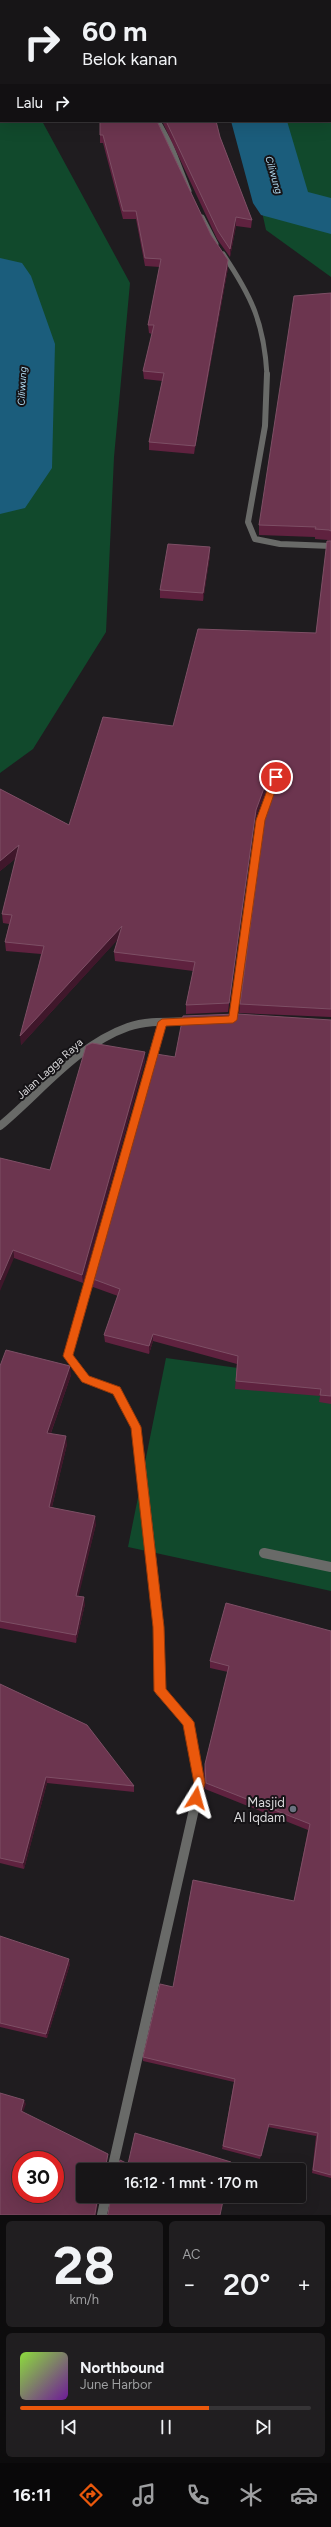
<!DOCTYPE html>
<html lang="id">
<head>
<meta charset="utf-8">
<style>
  :root { --surface:#171517; --page:#201e20; --text:#f1f3f6; --muted:#9e9fa1; --line:#363436; --accent:#ea580c }
  body { margin:0; font-family:Figtree,sans-serif; background:var(--page); color:var(--text); height:100vh; display:flex; flex-direction:column; font-size:15px; white-space:nowrap }
  * { box-sizing:border-box; margin:0 }
  p { font-size:13px; color:var(--muted) }
  .icon { flex:none; width:22px; height:22px; fill:none; stroke:currentColor; stroke-width:2; stroke-linecap:round; stroke-linejoin:round }
  .map { position:relative; height:2215px; overflow:hidden }
  .drawer { display:flex; flex-direction:column; gap:6px; padding:6px; background:#0d0c0d; flex:1 }
  .drawer>* { flex:none }
  .hud { position:absolute; left:0px; top:0px; width:331px; height:122px; box-shadow:0 4px 16px #0002,0 0 0 1px var(--line); background:#171517; color:var(--text); overflow:hidden }
  .speed { position:absolute; left:12px; top:2151px; display:flex; gap:8px; font-size:20px; font-weight:700; text-align:center }
  .speed>* { display:grid; place-content:center; width:52px; height:52px; border-radius:50%; background:var(--surface); box-shadow:0 4px 16px #0002,0 0 0 1px var(--line); line-height:1 }
  .speed .limit { border:6px solid #d22; background:#fff; color:#111 }
  .pin { position:absolute; display:grid; place-items:center; width:34px; height:34px; color:#fff; margin:-17px; border:2px solid #fff; border-radius:50%; box-shadow:0 1px 4px #0007 }
  .me { position:absolute; width:44px; margin:-22px; rotate:8deg; stroke-linejoin:round; filter:drop-shadow(0 0 3px #0008) }
  .turn { display:flex; align-items:center; gap:14px; height:84px; padding:0 16px; font-size:18px }
  .turn .icon { width:52px; height:52px; stroke-width:2.5 }
  .turn b { display:block; font-size:28px; line-height:34px }
  .then { display:flex; align-items:center; height:38px; padding:0 16px; background:#0003; gap:8px; font-size:15px }
  .big { font-size:30px; font-weight:600; line-height:1.1 }
  .drawer .widget { flex:1; display:flex; flex-direction:column; justify-content:center; gap:6px; min-width:0; padding:0 14px; border-radius:6px; background:var(--page) }
  .drawer .dial { align-items:center; gap:0 }
  .dial b { font-size:52px; line-height:1 }
  .song { display:flex; align-items:center; gap:12px }
  .cover { width:48px; height:48px; border-radius:6px; background:linear-gradient(135deg,hsl(90 70% 55%),hsl(280 70% 35%)) }
  .played { height:4px; border-radius:2px; background:linear-gradient(90deg,var(--accent) 65%,var(--line) 65%) }
  .keys { display:flex; justify-content:space-around; direction:ltr }
  .heat { display:flex; justify-content:space-between; align-items:center; font-size:22px; direction:ltr }
  .drawer .tiles { flex:1; display:grid; gap:6px; grid-template-columns:1fr 1fr }
  .widget:last-child { grid-column:span 2 }
  .trip { position:absolute; left:76px; top:2163px; width:230px; height:40px; border-radius:4px; background:var(--surface); box-shadow:0 4px 16px #0002,0 0 0 1px var(--line); font-weight:600; line-height:40px; text-align:center }
  .menu { display:flex; height:64px; justify-content:space-around; align-items:center; background:#090809; color:var(--muted) }
  .menu .icon { width:28px; height:28px }
  .menu .selected { color:var(--accent) }
  .menu b { font-size:18px; color:var(--text) }
  .map>svg:first-child { display:block }
  .green { fill:#11492c }
  .lines { fill:none; stroke-linecap:round; stroke-linejoin:round }
  .river { fill:#1b5d7c; fill-rule:evenodd }
  .service { stroke:#696a68; stroke-width:10 }
  .minor-far3 { stroke:#696a68; stroke-width:5 }
  .minor-far2 { stroke:#696a68; stroke-width:6 }
  .minor-far1 { stroke:#696a68; stroke-width:8 }
  .minor { stroke:#696a68; stroke-width:10 }
  .wall { fill:#5f223f }
  .shaded-wall { fill:#40172b }
  .building { fill:#6c354f; stroke:#7d4f65; fill-rule:evenodd }
  .route { fill:#ea580c; stroke:#983908 }
  .worship-dot { fill:#6b7280; stroke:#151316; stroke-width:1.5 }
  .labels { text-anchor:middle; dominant-baseline:central; stroke-width:4; stroke-linejoin:round; paint-order:stroke }
  .far-water-label { font-size:10px; font-style:italic; fill:#b5def4; stroke:#151316 }
  .street-label { font-size:11px; fill:#d9d8da; stroke:#151316 }
  .near-poi-label { font-size:13px; fill:#d9d8da; stroke:#151316; text-anchor:end }
</style>
</head>
<body>
<div class="map">
<svg width="331" height="2215" viewBox="0 0 331 2215">
  <rect width="100%" height="100%" fill="#1f1c1f"/>
  <path class="green" d="M0 0H331V277L266 230 242 121H330V1H1V121H42L130 283 114 457 106 632 33 749 0 773Z
    M166 1358 331 1381V1591L128 1547Z"/>
  <g class="lines">
    <path class="river" d="M163 0H215L216 1H164Z
      M231 121H287L308 192 331 198V234L261 215 253 203Z
      M0 258 22 263 31 276 55 344 52 468 25 508 0 514Z"/>
    <path class="service" d="M264 1553 331 1567"/>
    <path class="minor-far3" d="M158 121 171 145 189 191
      M202 217 216 244
      M223 254C252 297 264 323 267 375"/>
    <path class="minor-far2" d="M267 374 265 426 248 522 255 539 280 544 331 546
      M256 850 260 820 276 777"/>
    <path class="minor-far1" d="M233 1019 256 849
      M0 1126C41 1092 77 1045 128 1027 149 1020 171 1022 192 1021
      M139 1452 136 1427 117 1391 86 1379 68 1356 162 1022"/>
    <path class="minor" d="M112 2170 200 1783 188 1722 160 1691 159 1627 139 1451
      M102 2215 106 2196"/>
  </g>
  <path class="wall" d="M85 121H157L211 235 228 268 194 454 149 450V442L162 381 144 379 143 371 152 334 149 333 148 325 160 267 145 266 136 219H123L103 143H100V123H85Z
    M162 121H216L220 137 252 220 251 228 236 226 230 257 217 239Z
    M331 293V1017L239 1013 240 1004 278 774 276 772 272 775 255 819 228 1012 186 1014V1005L193 971 115 961 114 952 118 939 21 1045 41 954 6 951 5 942 9 924 3 923 2 914 16 858 0 871V789L69 825 173 726 316 633 330 541 328 540 315 539V537L259 535V525Z
    M210 555 203 601 160 598V590Z
    M331 1020V1404L319 1402 320 1396 235 1389 237 1364 153 1341 149 1354 105 1342 104 1335 118 1296 93 1287V1279L175 1057Z
    M145 1052V1061L83 1283 14 1258 0 1158 50 1170Z
    M0 1366 71 1375 51 1433 67 1444 52 1507 96 1524 78 1596 85 1604 76 1643 0 1628Z
    M331 1631V2178L312 2173 316 2136 268 2127 260 2159 222 2149 234 2082 143 2061V2057L173 1987 294 1901 308 1830 205 1789 204 1770 205 1764 228 1672 210 1668V1661Z
    M0 1684 134 1786V1792L47 1783 24 1869 0 1863Z
    M0 1936 70 1964 47 2038 0 2027Z"/>
  <path class="shaded-wall" d="M236 217V226L230 257V249Z
    M228 260V268L194 454 195 446Z
    M210 547V555L203 601V593Z
    M276 763V772L272 775 255 819 228 1012 229 1003 256 810 272 766Z
    M19 845 20 855 0 871V861Z
    M122 926V935L21 1045 20 1036Z
    M145 1052V1061L83 1283 82 1275Z
    M13 1250 14 1258 0 1291V1280Z
    M153 1334V1341L149 1354V1346Z
    M70 1366 71 1375 48 1441 47 1433Z
    M66 1436 67 1444 50 1515 49 1507Z
    M95 1516 96 1524 77 1603 76 1596Z
    M84 1597 85 1604 76 1643V1635Z
    M46 1777 47 1783 24 1869 23 1863Z
    M69 1959 70 1964 47 2038 46 2034Z
    M24 2100 26 2104 22 2115 21 2111Z
    M108 2154V2157L106 2170 105 2169Z
    M98 2196H99L96 2215H95Z"/>
  <path class="building" d="M100 121H157L211 235 228 260 195 446 149 442 164 373 143 371 154 325H148L161 259 145 258 136 211H123L103 135H100Z
    M166 121H216L220 137 252 220 236 217 230 249 218 231Z
    M331 293V531L329 530 315 529 316 527 259 525 294 296Z
    M327 541H331V1009L240 1004 265 812 281 766 276 763 272 766 256 810 229 1003 186 1005 195 962 114 952 122 926 20 1036 44 946 5 942 12 915 2 914 19 845 0 861V789L69 825 103 717 173 726 198 629 316 633Z
    M168 544 210 547 203 593 160 590Z
    M237 1014 331 1020V1396L320 1395 321 1389 236 1381 238 1356 153 1334 149 1346 104 1335 120 1289 93 1279 156 1054 175 1057 183 1016Z
    M92 1043 145 1052 82 1275 13 1250 0 1280V1158L50 1170 86 1046Z
    M6 1350 70 1366 47 1433 66 1436 49 1507 95 1516 76 1596 84 1597 76 1635 0 1621V1366Z
    M226 1603 331 1631V2175L313 2170 318 2133 269 2124 261 2156 223 2146 235 2079 143 2057 160 1984 173 1987 193 1880 294 1901 310 1824 206 1783 205 1764 229 1666 210 1661Z
    M0 1684 87 1725 134 1786 46 1777 23 1863 0 1858Z
    M0 1936 69 1959 46 2034 0 2023Z
    M0 2093 24 2100 21 2111 108 2154 105 2169 106 2170H83V2196H98L95 2214V2215H0ZM21 2160H55V2194H21Z
    M135 2133 231 2162 229 2170H117L120 2160 128 2164Z
    M111 2196H224L220 2215H107L108 2214Z"/>
  <path class="route" d="M276 774 280 777 265 820 237 1020 233 1023 166 1026 73 1355 89 1376 120 1387 141 1427 164 1627 166 1689 194 1722 205 1783 200 1802 196 1804 190 1798 194 1783 183 1725 154 1691 153 1627 131 1428 113 1394 82 1382 63 1356 158 1022 162 1019 229 1016 256 820 272 777Z"/>
  <circle class="worship-dot" cx="293" cy="1809" r="4"/>
  <g class="labels">
    <g class="far-water-label">
      <text transform="translate(274 175) rotate(74)">Ciliwung</text>
      <text transform="translate(22 386) rotate(-87)">Ciliwung</text>
    </g>
    <g class="street-label">
      <text transform="translate(50 1069) rotate(-42)">Jalan Lagga Raya</text>
    </g>
    <g class="near-poi-label">
      <text x="285" y="1802">Masjid<tspan x="285" dy="15">Al Iqdam</tspan></text>
    </g>
  </g>
</svg>
<div class="speed"><div class="limit">30</div></div>
<div class="pin" style="left:276px;top:777px;background:#d93025"><svg class="icon" aria-label="arrive" viewBox="0 0 24 24"><path d="M6 21V4h12l-3 4 3 4H6"/></svg></div>
<svg class="me" style="left:196px;top:1798px" viewBox="-20 -20 40 40"><path d="M0-17L14 15 0 8-14 15z" fill="#ea580c" stroke="#fff" stroke-width="4"/></svg>
<div class="trip">16:12 · 1 mnt · 170 m</div>
<div class="hud">
<div class="turn"><svg class="icon" aria-label="right" viewBox="0 0 24 24"><path d="M7 20v-9h11M14 6l5 5-5 5"/></svg><div><b>60 m</b>Belok kanan</div></div>
<div class="then">Lalu<svg class="icon" aria-label="right" viewBox="0 0 24 24"><path d="M7 20v-9h11M14 6l5 5-5 5"/></svg></div>
</div>
</div>
<section class="drawer">
<div class="tiles">
<div class="widget dial"><b>28</b><p>km/h</p></div>
<div class="widget"><p>AC</p>
<div class="heat"><a>−</a><b class="big">20°</b><a>+</a></div>
</div>
<div class="widget">
<div class="song"><i class="cover"></i><div><b>Northbound</b><p>June Harbor</p></div></div>
<div class="played"></div>
<div class="keys"><svg class="icon" aria-label="previous" viewBox="0 0 24 24"><path d="M18 5L8 12l10 7zM5 5v14"/></svg><svg class="icon" aria-label="pause" viewBox="0 0 24 24"><path d="M8 5v14M16 5v14"/></svg><svg class="icon" aria-label="next" viewBox="0 0 24 24"><path d="M6 5l10 7-10 7zM19 5v14"/></svg></div>
</div>
</div>
</section>
<nav class="menu">
<b>16:11</b>
<svg class="icon selected" aria-label="directions" viewBox="0 0 24 24"><path d="M12 3l9 9-9 9-9-9zM9 14v-3h6M13 9l2 2-2 2"/></svg>
<svg class="icon" aria-label="music" viewBox="0 0 24 24"><path d="M9 18V5l10-2v13"/><circle cx="6" cy="18" r="3"/><circle cx="16" cy="16" r="3"/></svg>
<svg class="icon" aria-label="phone" viewBox="0 0 24 24"><path d="M5 4h4l2 5-3 2q2 4 5 5l2-3 5 2v4C11 20 4 13 5 4z"/></svg>
<svg class="icon" aria-label="climate" viewBox="0 0 24 24"><path d="M12 3v18M4 7l16 10M4 17L20 7"/></svg>
<svg class="icon" aria-label="car" viewBox="0 0 24 24"><path d="M5 17H2v-5l4-1 3-4h7l3 4 3 1v5h-3M9 17h6M6 11h13"/><circle cx="7" cy="17" r="2"/><circle cx="17" cy="17" r="2"/></svg>
</nav>
</body>
</html>
